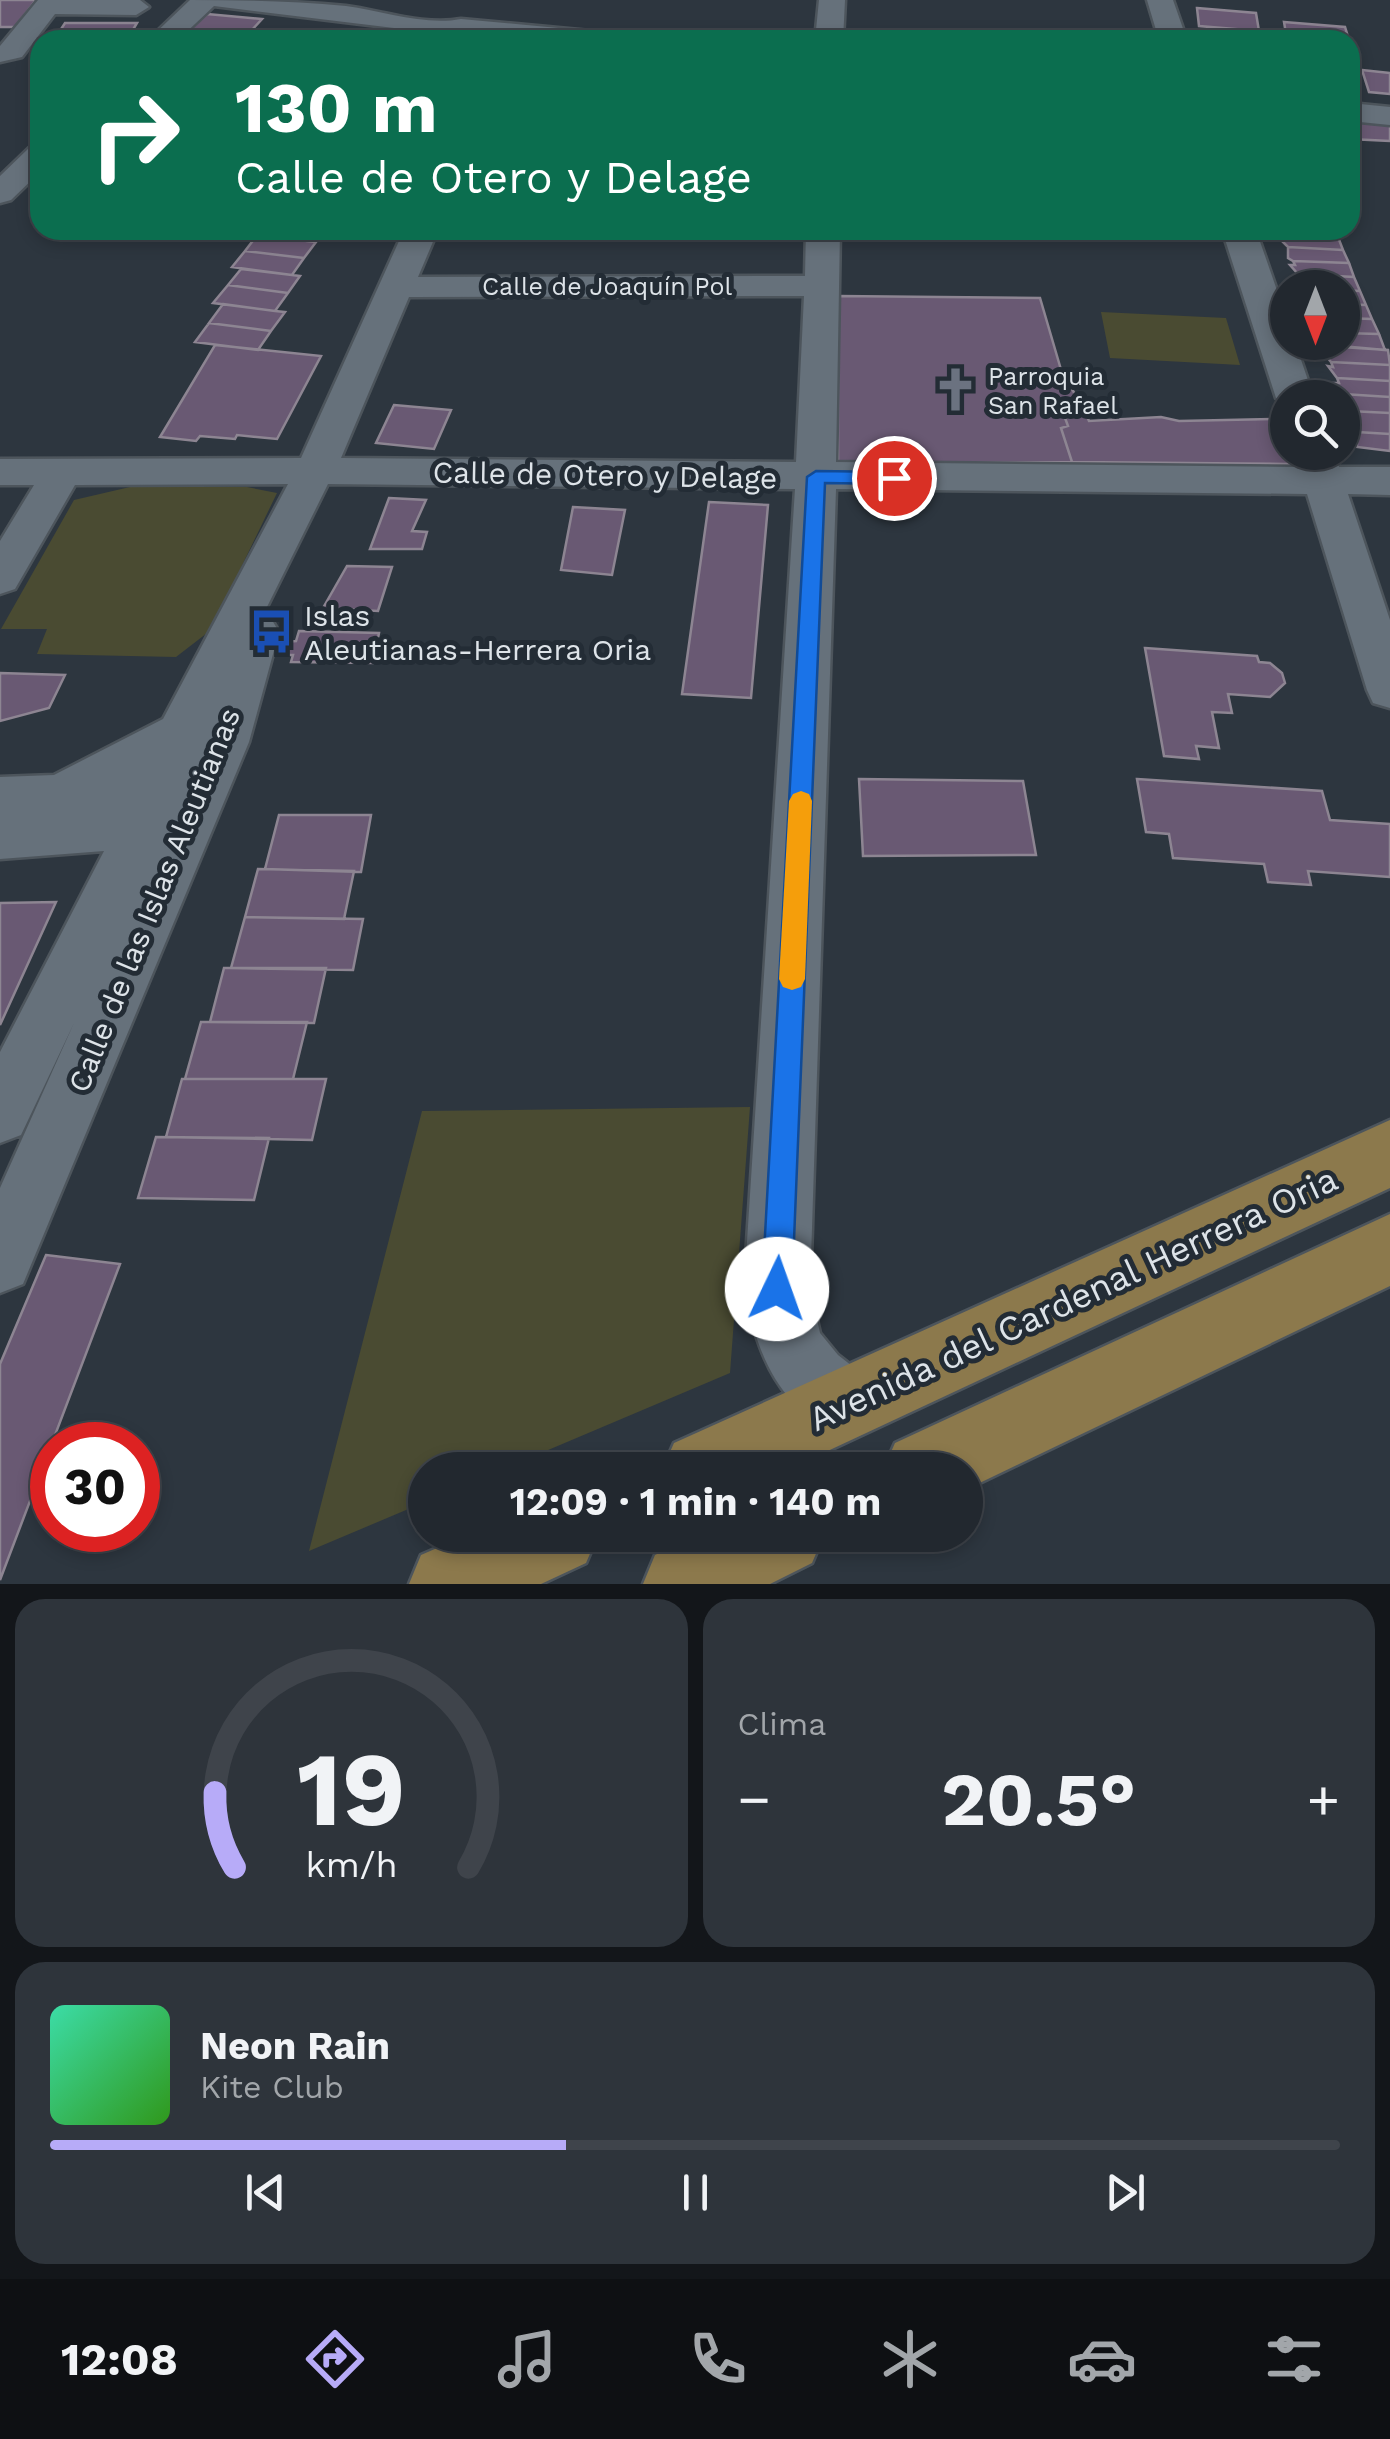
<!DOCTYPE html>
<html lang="es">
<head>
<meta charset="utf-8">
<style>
  :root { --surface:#22282f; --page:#2e343b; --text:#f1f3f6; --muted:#a2a6aa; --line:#3f444b; --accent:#b7abf8 }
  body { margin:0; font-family:"Work Sans",sans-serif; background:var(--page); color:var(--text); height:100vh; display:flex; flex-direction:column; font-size:38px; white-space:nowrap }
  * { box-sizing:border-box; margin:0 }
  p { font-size:32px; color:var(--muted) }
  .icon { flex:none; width:55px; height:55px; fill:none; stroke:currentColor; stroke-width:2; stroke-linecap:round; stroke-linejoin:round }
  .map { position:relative; height:1584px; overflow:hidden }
  .panel { display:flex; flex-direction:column; gap:15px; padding:15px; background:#13161a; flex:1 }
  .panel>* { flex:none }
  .guide { position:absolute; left:30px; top:30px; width:1330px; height:210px; border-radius:30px; box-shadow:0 5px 15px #0003,0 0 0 2px var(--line); background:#0b6e4f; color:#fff; overflow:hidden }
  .needle { width:65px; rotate:180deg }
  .controls { position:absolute; left:1270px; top:270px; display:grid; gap:20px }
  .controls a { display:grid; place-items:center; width:90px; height:90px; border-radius:50%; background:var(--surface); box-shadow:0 5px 15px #0003,0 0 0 2px var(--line); font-size:50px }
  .speed { position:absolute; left:30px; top:1422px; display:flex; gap:20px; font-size:50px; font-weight:700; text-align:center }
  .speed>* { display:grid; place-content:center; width:130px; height:130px; border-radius:50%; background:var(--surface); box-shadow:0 5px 15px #0003,0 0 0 2px var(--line); line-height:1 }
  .speed .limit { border:15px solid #d22; background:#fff; color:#111 }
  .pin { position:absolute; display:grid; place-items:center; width:85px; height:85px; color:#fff; margin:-42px; border:5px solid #fff; border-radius:50%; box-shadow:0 2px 10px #0007 }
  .me { position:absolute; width:110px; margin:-55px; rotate:3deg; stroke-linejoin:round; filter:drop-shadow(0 0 8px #0008) }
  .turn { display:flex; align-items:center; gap:35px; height:210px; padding:0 40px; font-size:45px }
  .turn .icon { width:130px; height:130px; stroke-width:2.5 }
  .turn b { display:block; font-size:70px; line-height:85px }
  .big { font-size:75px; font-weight:700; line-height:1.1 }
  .panel .card { flex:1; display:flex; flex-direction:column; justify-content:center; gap:15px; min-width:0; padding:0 35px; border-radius:30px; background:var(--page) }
  .panel .dial { align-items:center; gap:0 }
  .dial svg { height:260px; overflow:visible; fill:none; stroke:var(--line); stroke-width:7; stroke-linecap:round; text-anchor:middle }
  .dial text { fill:var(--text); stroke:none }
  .song { display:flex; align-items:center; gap:30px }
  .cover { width:120px; height:120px; border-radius:15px; background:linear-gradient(135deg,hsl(160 70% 55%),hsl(110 70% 35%)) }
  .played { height:10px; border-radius:5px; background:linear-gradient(90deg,var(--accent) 40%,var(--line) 40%) }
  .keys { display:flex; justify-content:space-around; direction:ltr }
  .heat { display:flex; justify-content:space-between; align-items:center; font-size:55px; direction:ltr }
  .panel .tiles { flex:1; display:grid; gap:15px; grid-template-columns:1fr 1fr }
  .card:last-child { grid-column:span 2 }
  .trip { position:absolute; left:408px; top:1452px; width:575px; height:100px; border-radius:50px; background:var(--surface); box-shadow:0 5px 15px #0003,0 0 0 2px var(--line); font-weight:700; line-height:100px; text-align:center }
  .tabs { display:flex; height:160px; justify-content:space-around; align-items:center; background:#0e1013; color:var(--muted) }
  .tabs .icon { width:70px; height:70px }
  .tabs .active { color:var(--accent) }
  .tabs b { font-size:45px; color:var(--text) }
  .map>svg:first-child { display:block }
  .green { fill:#4a4b32 }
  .building { fill:#695973; stroke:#8d8592; stroke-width:2.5 }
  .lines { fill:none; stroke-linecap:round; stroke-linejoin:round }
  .minor-casing { stroke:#4d555c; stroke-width:5 }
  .major-casing { stroke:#4d555c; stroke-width:5 }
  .minor { fill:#66717b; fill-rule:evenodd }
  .major { fill:#8c794c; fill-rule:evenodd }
  .route { fill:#1a73e8; stroke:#114b97; stroke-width:2.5 }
  .slow { fill:#f59e0b }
  .labels { text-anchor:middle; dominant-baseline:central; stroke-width:10; stroke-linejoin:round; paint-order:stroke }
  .far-street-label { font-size:25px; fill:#dde3e8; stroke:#232c35 }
  .far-poi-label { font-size:25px; fill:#dde3e8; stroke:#232c35; text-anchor:start }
  .street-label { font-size:30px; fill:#dde3e8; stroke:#232c35 }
  .poi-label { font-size:30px; fill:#dde3e8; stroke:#232c35; text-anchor:start }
  .near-street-label { font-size:35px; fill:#dde3e8; stroke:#232c35 }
</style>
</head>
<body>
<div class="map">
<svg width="1390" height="1584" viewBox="0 0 1390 1584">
  <rect width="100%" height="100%" fill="#2d363f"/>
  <path class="green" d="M1101 312 1226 318 1240 365 1110 358Z
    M130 487H247L277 493 211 630 176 657 37 654 47 629H1L74 500Z
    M750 1107 730 1373 501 1470H425V1502L309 1551 422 1111Z"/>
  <path class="building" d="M0 0H36L15 27H0Z
    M1197 8 1256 13 1259 31 1199 26Z
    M207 14 262 19 251 31 292 36 288 40H184L188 36 184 35Z
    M1284 22 1345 27 1349 40H1287Z
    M65 23H137L127 40H54Z
    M1362 70 1390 73V94L1369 92Z
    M1350 121 1390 123V141L1350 139Z
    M252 230H315L307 241 249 233Z
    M1277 230H1335L1338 237 1284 235Z
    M258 234 307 241 316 242 304 258 245 251Z
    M1284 235 1338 237 1343 250 1288 247 1280 239H1285Z
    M1288 247 1343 250 1349 263 1293 261 1288 258Z
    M245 251 304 258 292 275 232 267Z
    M1293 261 1349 263 1354 277 1298 274 1290 265H1295Z
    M241 269 292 275 300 276 288 293 228 285Z
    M1298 274 1354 277 1360 291 1303 288 1295 278H1300Z
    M228 285 288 293 275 311 213 303Z
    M1342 290 1360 291 1366 305 1342 304Z
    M838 296 1040 298 1062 373 1083 407H1061L1068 426 1061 428 1072 462 838 464Z
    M223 304 275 311 285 312 271 331 209 323Z
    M1342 304 1366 305 1372 319 1342 318Z
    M1342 318 1372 319 1379 334 1342 333Z
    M209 323 271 331 258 350 195 342Z
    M1342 333 1379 334 1385 350 1319 344 1342 342Z
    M215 345 321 356 277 439 237 435 235 439 200 436 196 441 160 437Z
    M1325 346 1388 350 1390 365 1331 362 1322 351H1328Z
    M1331 362 1390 365V381L1337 378 1328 366 1333 367Z
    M1337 378 1390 381V397L1343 394 1334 383H1339Z
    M1343 394 1390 397V413L1349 411 1342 405Z
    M394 405 451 410 434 449 376 443Z
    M1061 407H1083L1089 421 1161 417 1179 421 1274 419 1289 464 1072 462 1061 428 1068 426Z
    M1349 411 1390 413V434L1357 432Z
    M1357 432 1390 434V451L1357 447Z
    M389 498 426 500 412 531 427 532 422 549H370Z
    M709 502 768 505 751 698 682 694Z
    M573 507 625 510 612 575 561 570Z
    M347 566 392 567 378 611 323 608Z
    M299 631 379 633 373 663 291 662 293 655H280L283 642 296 641Z
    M1145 648 1257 656 1259 662 1270 663 1282 673 1285 683 1270 697 1228 694 1232 713 1212 712 1219 748 1196 746 1199 759 1164 756Z
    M0 673 65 675 49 708 0 721Z
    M859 779 1023 781 1036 855 863 856Z
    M1137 779 1322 791 1330 820 1390 824V877L1308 871 1311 885 1268 882 1264 864 1173 858 1169 834 1146 832Z
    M279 815H371L361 872 265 869Z
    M258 869 354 871 344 919 245 917Z
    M56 902 0 1025V903Z
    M245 917 363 919 353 970 231 968Z
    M224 968H326L314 1023 210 1022Z
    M201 1022H307L293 1079H185Z
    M182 1079H326L312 1140 166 1137Z
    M156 1137 269 1138 254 1200 138 1198Z
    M46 1255 120 1264 0 1580V1364Z"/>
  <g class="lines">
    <defs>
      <path id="minor" d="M38 0H140L149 7 136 15 55 14 22 57 0 62V46Z
        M190 0C242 0 293 1 346 6 383 11 425 26 461 19L601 32 615 40H514L461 35 446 40H415L419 34 394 28 214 6 178 40H148Z
        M819 0H845L843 40H815Z
        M1147 0H1173L1187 40H1159Z
        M1350 103 1390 107V125L1350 121Z
        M40 146V172L11 200 0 203V176L29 148Z
        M404 230H438L418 277 805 276 806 230H840L836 462 1299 467 1294 452H1334L1339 467H1390V495L1348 494 1390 620V708L1373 703 1367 690 1307 494 836 489 810 1289 820 1333 838 1355 870 1380 880 1404 870 1428 846 1438C779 1410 758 1357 744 1289L795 489 328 484 262 617 272 620 279 632 249 742 23 1284 0 1293V1188L74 1023 21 1135 0 1143V1052L104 851 0 859V777L54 775 163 719 288 484 75 485 15 589 0 594V541L34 485H0V459L301 458ZM804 296 796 462 341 458 409 297Z
        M1222 230H1256L1288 322V342H1295L1314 398H1288V408L1276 398Z"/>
      <path id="major" d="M1390 1120V1188L787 1470H662L674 1443Z
        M1390 1214V1286L965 1490V1470H883L895 1443Z
        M467 1535H598L586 1563 541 1584H409L421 1555Z
        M697 1535H824L812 1563 770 1584H643L655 1555Z"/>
    </defs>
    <use href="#minor" class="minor-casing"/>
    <use href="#major" class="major-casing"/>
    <use href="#minor" class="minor"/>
    <use href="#major" class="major"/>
  </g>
  <path class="route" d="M816 471 894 472 903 478 894 484 825 483 792 1289 788 1299 777 1304 767 1299 762 1289 807 477Z"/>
  <path class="slow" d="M801 791 809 794 812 801 805 979 801 987 792 990 783 987 779 979 789 801 793 794Z"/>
  <defs>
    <symbol id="church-bare" viewBox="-9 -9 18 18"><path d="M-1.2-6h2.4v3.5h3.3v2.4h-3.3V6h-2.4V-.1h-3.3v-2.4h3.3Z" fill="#6b7280" stroke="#232c35" stroke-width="2.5" paint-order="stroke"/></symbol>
    <symbol id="bus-bare" viewBox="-9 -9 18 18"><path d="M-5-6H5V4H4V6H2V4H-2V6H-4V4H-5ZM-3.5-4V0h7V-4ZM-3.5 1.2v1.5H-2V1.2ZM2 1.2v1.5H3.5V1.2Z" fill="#1a4fb4" stroke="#232c35" stroke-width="2.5" paint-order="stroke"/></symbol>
  </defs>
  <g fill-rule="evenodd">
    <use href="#church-bare" x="924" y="358" width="63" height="63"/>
    <use href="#bus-bare" x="240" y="600" width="63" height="63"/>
  </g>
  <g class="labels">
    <g class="far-street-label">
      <text x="607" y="286">Calle de Joaquín Pol</text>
    </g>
    <g class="far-poi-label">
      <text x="988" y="376">Parroquia<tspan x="988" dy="29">San Rafael</tspan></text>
    </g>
    <g class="street-label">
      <text transform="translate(605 475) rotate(1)">Calle de Otero y Delage</text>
      <text transform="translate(154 900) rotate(-68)">Calle de las Islas Aleutianas</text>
    </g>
    <g class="poi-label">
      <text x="304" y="615">Islas<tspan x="304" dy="34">Aleutianas-Herrera Oria</tspan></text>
    </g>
    <g class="near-street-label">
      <text transform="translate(1073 1299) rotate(-25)">Avenida del Cardenal Herrera Oria</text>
    </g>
  </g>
</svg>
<div class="controls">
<a><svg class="needle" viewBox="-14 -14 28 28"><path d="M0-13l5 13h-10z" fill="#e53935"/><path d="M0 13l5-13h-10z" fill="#a2a6aa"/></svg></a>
<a><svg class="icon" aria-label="search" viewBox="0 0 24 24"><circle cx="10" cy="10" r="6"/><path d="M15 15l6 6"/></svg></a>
</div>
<div class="speed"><div class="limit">30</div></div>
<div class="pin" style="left:894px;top:478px;background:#d93025"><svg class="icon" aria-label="arrive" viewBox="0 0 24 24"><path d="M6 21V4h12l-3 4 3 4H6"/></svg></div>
<svg class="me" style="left:777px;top:1289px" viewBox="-20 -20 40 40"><circle r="19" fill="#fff"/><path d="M0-13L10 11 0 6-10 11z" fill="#1a73e8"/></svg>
<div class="trip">12:09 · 1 min · 140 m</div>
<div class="guide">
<div class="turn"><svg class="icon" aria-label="right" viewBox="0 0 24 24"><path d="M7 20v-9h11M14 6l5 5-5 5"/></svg><div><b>130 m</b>Calle de Otero y Delage</div></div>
</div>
</div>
<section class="panel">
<div class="tiles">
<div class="card dial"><svg viewBox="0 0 100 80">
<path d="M14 69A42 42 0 1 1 86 69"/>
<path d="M14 69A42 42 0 0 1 8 46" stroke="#b7abf8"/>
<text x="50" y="56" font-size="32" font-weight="700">19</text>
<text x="50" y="72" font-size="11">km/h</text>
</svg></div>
<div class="card"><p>Clima</p>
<div class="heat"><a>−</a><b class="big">20.5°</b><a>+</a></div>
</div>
<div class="card">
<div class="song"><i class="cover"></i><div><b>Neon Rain</b><p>Kite Club</p></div></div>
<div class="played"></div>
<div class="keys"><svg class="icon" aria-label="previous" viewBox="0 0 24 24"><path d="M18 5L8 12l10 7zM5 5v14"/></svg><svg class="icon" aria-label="pause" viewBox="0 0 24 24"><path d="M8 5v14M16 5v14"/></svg><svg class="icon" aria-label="next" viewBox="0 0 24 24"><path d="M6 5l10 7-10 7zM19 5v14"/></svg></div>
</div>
</div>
</section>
<nav class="tabs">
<b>12:08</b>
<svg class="icon active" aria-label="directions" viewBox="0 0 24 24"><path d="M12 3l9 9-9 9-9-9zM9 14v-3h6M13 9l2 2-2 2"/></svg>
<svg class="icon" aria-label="music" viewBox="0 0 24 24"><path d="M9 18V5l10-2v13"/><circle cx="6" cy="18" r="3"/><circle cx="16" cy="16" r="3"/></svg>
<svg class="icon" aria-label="phone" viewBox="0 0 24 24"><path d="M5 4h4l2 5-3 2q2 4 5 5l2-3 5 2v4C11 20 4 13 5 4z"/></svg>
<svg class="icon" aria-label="climate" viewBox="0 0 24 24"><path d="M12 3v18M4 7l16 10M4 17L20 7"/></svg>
<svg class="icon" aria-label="car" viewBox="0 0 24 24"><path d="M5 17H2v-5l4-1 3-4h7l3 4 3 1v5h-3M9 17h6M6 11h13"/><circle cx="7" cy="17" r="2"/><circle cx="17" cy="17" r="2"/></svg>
<svg class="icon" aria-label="filters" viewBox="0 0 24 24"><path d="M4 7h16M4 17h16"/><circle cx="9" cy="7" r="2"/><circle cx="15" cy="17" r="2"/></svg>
</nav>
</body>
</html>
